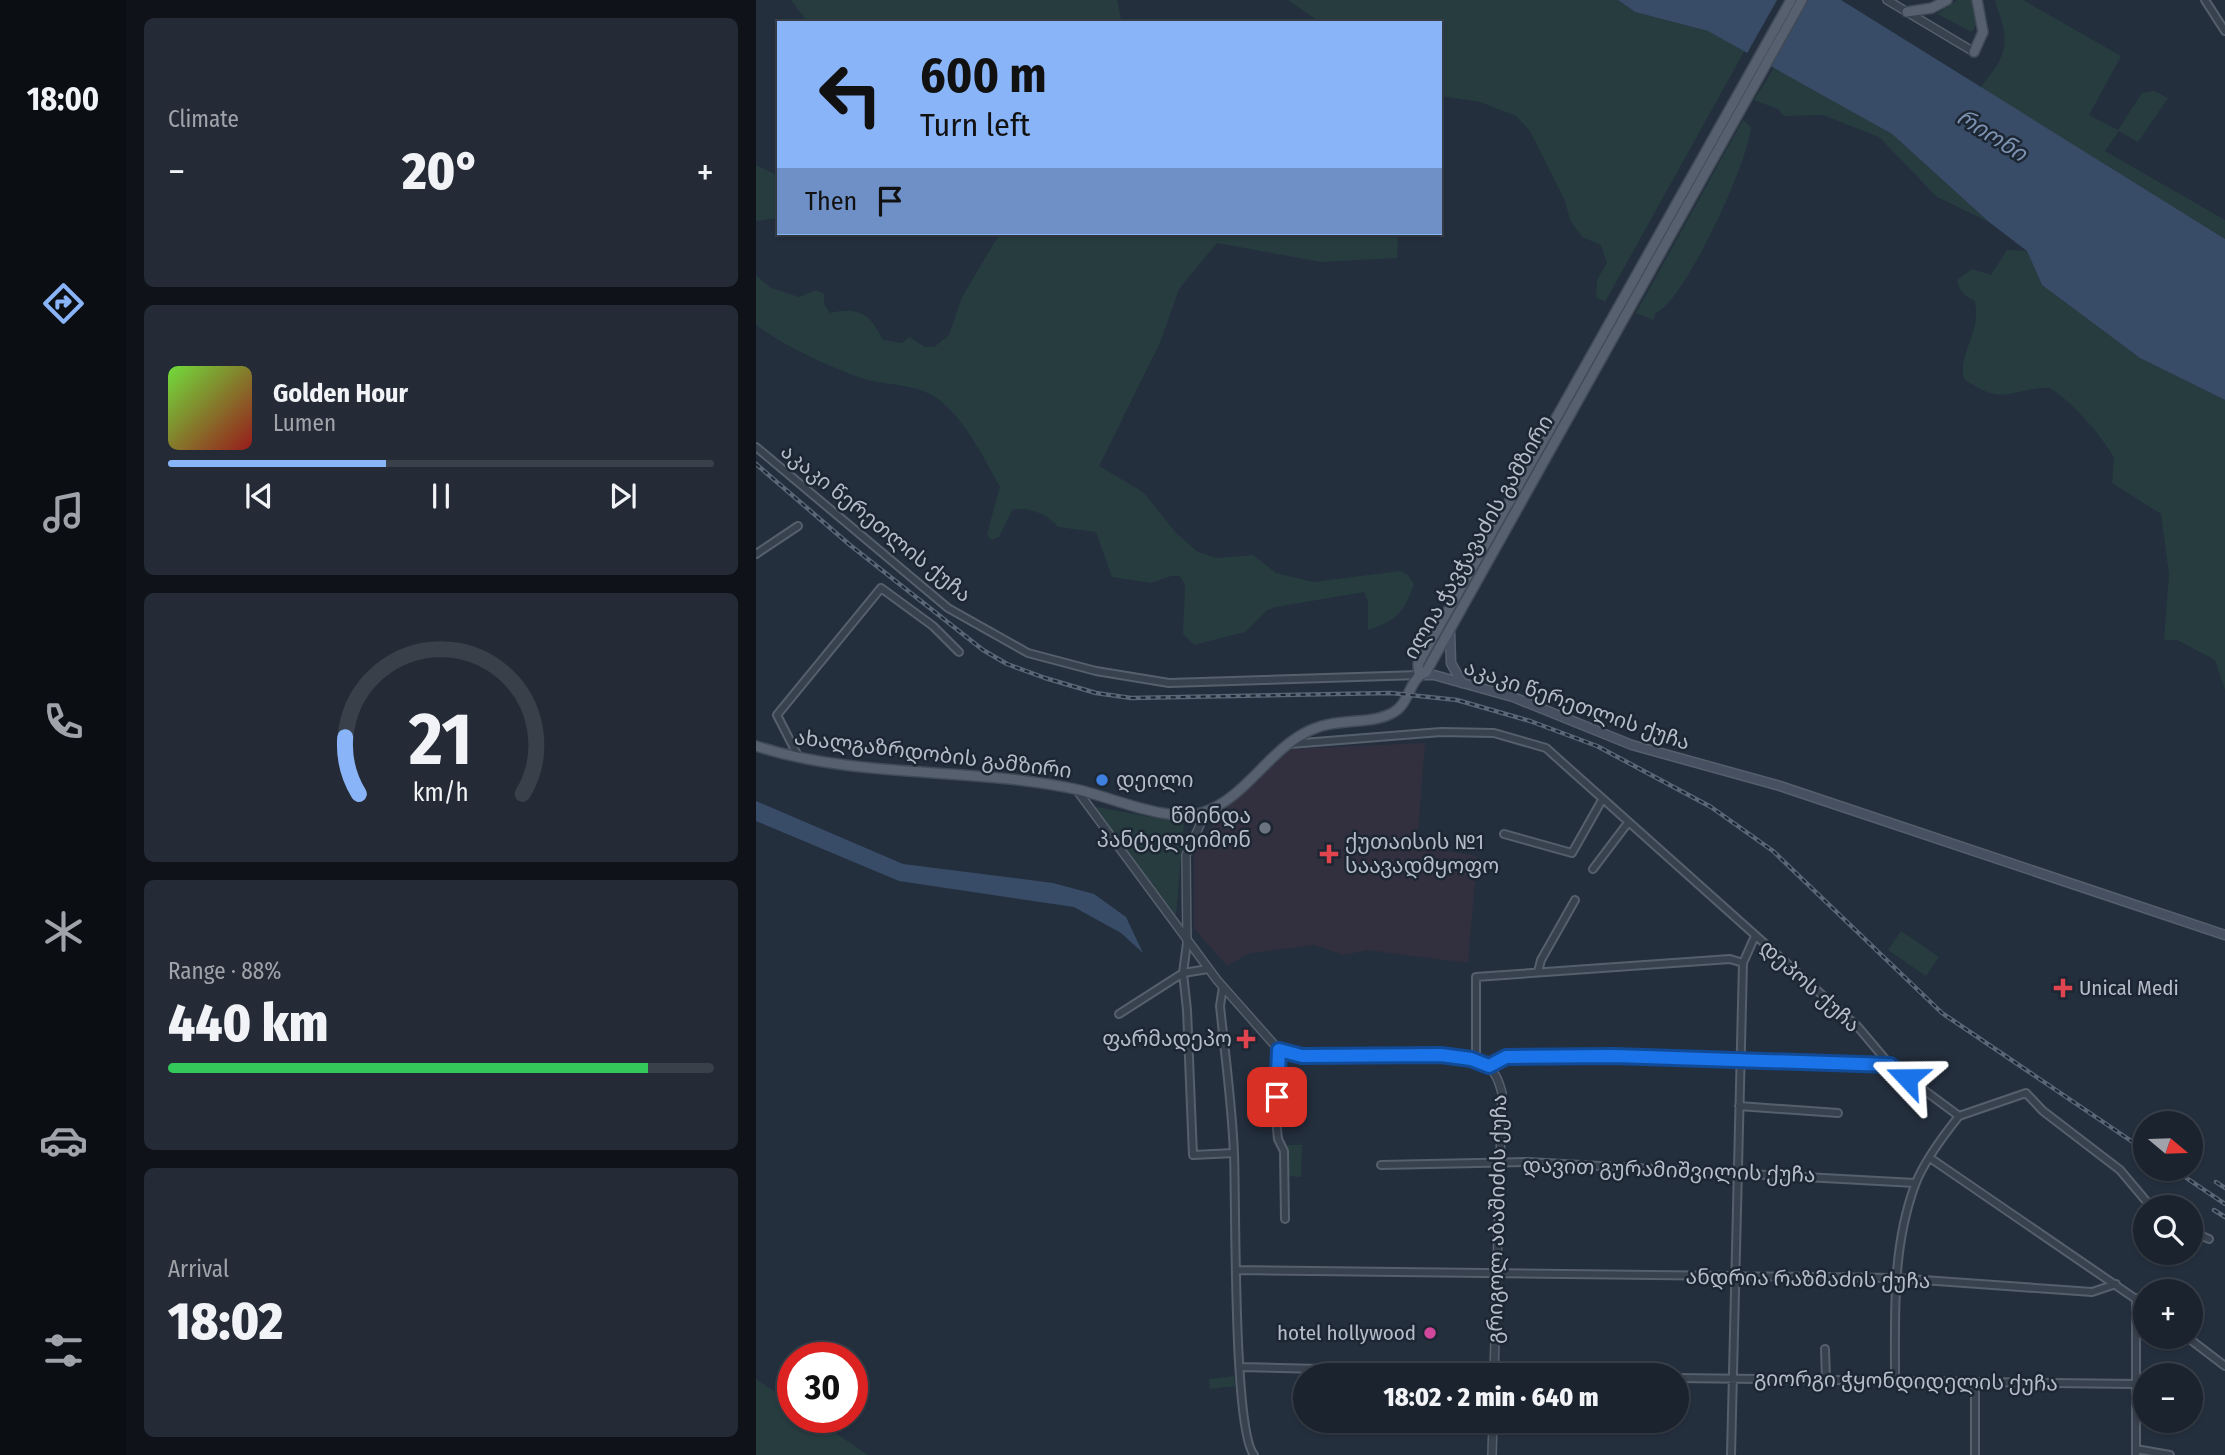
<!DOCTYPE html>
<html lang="en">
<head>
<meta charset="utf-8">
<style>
  :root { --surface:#1b232e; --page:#242b36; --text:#f1f3f6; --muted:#a0a4aa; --line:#39404a; --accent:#8ab4f8 }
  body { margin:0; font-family:"Fira Sans Condensed","Noto Sans Georgian",sans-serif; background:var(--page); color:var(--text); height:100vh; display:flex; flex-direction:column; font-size:26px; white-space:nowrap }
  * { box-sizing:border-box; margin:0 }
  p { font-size:23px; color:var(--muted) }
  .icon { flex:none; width:38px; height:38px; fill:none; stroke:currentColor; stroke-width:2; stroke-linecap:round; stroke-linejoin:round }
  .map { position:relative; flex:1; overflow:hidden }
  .drawer { display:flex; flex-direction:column; gap:18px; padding:18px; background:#0f1319; width:630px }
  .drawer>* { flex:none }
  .hud { position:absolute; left:21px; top:21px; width:665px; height:214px; border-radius:0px; box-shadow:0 2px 5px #0004,0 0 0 2px var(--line); background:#8ab4f8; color:#111; overflow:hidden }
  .needle { width:46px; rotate:109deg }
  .buttons { position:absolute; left:1377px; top:1111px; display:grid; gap:14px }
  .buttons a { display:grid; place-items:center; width:70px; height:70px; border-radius:50%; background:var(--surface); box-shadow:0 2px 5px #0004,0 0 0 2px var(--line); font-size:35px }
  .speed { position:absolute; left:21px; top:1342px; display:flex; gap:14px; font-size:35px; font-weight:700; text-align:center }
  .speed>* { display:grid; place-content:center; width:91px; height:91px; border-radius:50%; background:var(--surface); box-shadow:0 2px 5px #0004,0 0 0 2px var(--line); line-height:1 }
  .speed .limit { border:10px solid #d22; background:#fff; color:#111 }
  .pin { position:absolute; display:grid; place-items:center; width:60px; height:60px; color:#fff; margin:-30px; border-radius:14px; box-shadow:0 4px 10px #0006 }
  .me { position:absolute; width:77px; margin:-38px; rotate:293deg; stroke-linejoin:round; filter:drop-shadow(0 0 5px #0008) }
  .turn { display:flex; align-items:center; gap:24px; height:147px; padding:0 28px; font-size:32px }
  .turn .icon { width:91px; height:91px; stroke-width:2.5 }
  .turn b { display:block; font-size:49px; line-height:60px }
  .then { display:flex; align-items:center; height:66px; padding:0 28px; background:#0003; gap:14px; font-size:26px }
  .big { font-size:52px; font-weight:800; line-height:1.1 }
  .drawer .widget { flex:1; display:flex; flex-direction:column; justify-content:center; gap:10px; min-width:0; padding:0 24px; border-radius:10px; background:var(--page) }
  .drawer .dial { align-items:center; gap:0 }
  .dial svg { height:182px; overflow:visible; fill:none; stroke:var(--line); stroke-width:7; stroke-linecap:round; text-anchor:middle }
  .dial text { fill:var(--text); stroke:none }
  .song { display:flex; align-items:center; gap:21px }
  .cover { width:84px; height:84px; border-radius:10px; background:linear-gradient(135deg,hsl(100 70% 55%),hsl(0 70% 35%)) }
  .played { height:7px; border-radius:4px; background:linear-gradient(90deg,var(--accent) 40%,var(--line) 40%) }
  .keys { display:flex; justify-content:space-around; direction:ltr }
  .heat { display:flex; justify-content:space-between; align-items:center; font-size:38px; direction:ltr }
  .charge { height:10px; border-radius:5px; background:linear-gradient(90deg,#34c759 88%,var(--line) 0) }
  .trip { position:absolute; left:537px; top:1363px; width:396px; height:70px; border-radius:35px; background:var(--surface); box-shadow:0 2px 5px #0004,0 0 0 2px var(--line); font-weight:800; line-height:70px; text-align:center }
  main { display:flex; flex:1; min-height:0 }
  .tab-bar { display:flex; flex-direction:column; width:126px; justify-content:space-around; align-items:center; background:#0b0e12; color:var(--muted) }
  .tab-bar .icon { width:49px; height:49px }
  .tab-bar .on { color:var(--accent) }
  .tab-bar b { font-size:32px; color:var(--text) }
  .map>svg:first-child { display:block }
  .medical { fill:#32303f }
  .green { fill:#263c3f }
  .water { fill:#394c67 }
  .pier { fill:#242f3e }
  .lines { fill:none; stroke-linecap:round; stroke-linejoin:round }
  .minor-casing { stroke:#565f6c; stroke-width:10 }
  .tertiary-casing { stroke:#565f6c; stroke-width:10 }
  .secondary-casing { stroke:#565f6c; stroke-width:11 }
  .primary-casing { stroke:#414a57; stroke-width:12 }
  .minor { stroke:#38414e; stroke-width:6 }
  .tertiary { stroke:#38414e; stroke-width:7 }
  .secondary { stroke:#465061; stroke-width:8 }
  .primary { stroke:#56606e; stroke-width:9 }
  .rail-casing { stroke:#5a6575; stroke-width:4.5 }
  .rail { stroke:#1d2633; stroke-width:2; stroke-dasharray:5; stroke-linecap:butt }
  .route-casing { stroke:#114b97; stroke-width:18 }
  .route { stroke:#1a73e8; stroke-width:12 }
  .shop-dot { fill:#3f7fe0; stroke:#1d2633; stroke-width:2.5 }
  .worship-dot { fill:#6b7280; stroke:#1d2633; stroke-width:2.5 }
  .health-dot { fill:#e0444e; stroke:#1d2633; stroke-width:2.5 }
  .hotel-dot { fill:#d1479c; stroke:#1d2633; stroke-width:2.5 }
  .labels { text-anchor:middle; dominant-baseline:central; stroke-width:5; stroke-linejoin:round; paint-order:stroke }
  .street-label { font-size:21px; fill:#b4bcc9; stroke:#1d2633 }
  .poi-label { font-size:21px; fill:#b4bcc9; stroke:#1d2633; text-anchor:start }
  .water-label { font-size:23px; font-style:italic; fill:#7c92b1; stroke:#1d2633 }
</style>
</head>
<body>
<main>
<nav class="tab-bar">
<b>18:00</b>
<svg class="icon on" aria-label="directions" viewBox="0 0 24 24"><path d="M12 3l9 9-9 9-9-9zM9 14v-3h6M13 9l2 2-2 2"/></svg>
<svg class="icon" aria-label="music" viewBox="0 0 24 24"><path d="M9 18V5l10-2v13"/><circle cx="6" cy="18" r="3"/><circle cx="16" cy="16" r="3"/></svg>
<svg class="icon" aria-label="phone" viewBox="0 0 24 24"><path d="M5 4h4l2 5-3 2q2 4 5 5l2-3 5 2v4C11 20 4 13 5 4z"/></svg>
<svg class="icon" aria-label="climate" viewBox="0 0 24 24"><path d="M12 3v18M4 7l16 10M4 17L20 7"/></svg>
<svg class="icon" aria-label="car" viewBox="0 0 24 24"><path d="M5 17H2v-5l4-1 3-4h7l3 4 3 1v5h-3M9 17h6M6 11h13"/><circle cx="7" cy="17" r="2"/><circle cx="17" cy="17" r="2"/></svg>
<svg class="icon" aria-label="filters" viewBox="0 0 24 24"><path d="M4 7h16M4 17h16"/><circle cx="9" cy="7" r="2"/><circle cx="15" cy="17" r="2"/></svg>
</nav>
<section class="drawer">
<div class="widget"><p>Climate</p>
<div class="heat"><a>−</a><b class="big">20°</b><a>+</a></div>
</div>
<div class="widget">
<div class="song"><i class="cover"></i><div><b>Golden Hour</b><p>Lumen</p></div></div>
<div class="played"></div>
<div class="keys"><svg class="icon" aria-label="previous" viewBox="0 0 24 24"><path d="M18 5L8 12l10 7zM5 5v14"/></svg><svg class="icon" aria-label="pause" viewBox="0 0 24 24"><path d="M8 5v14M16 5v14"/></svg><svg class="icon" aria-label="next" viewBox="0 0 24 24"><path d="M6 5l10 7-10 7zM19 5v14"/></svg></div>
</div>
<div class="widget dial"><svg viewBox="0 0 100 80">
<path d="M14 69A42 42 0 1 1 86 69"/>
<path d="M14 69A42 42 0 0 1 8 44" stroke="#8ab4f8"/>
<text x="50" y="56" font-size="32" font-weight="700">21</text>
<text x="50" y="72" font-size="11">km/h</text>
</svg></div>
<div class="widget"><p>Range · 88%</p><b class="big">440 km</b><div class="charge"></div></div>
<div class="widget"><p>Arrival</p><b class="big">18:02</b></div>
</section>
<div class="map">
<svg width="1469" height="1455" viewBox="0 0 1469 1455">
  <rect width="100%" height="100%" fill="#242f3e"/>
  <path class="medical" d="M669 743 661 846 721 856 712 963 612 950 587 955 558 945 494 953 471 966 438 928V852L464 813 535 749Z"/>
  <path class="green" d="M35 0H361L365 19 369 23H52Z
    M532 0H862L879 12 952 31 989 50 849 302 840 297 841 280 851 263 845 245 826 237 814 220 809 201 774 131 760 116 724 102 684 96V23H565Z
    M1201 0H1217L1222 22 1216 32 1181 14Z
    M1239 0H1267L1365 56 1333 115 1362 130 1386 93 1398 91 1412 98 1382 142 1363 131 1349 151 1469 220V239L1224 88C1242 65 1254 53 1246 22 1244 14 1240 8 1239 0Z
    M1019 66 1136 134 1233 222 1181 197 1123 137 1067 115 1028 116 1022 109 998 100Z
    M987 120 995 127C993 160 930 299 900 313L897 320 880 313Z
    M0 165 23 176V218L0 221Z
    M244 233H636L642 237 641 258 565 262 461 243 423 289 404 343 343 466 387 492 420 533 442 552 460 558 497 555 520 573 557 582 644 571 652 575 658 584C647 613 642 620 612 630V602L608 592 520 607 510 611 489 632 438 645 427 634 429 585 424 576H415L395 583 356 577 340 532 302 527C293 514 271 506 256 510L243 537 235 540 231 534 244 487C228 458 212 425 187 403 164 382 132 387 105 378 69 365 31 348 0 325V275L15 288 43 297 60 290 68 294V304L74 313C104 307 113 313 127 340L146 343 153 337 169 347H178L193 335 206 297Z
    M1251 250 1271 251 1286 285 1384 358 1469 400V690L1459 660 1421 640H1408L1413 574 1405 514 1356 483 1358 458C1349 439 1311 396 1293 388 1251 388 1250 408 1208 379 1201 353 1228 329 1218 300 1207 296 1204 291 1201 280L1216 269 1235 275Z
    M335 806 428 823 420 915Z
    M1145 931 1183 957 1170 976 1132 950Z
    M532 1145H546L545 1177 531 1176Z
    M478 1376 479 1386 454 1389 453 1379Z
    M0 1379 37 1404V1418H57L112 1455H0Z"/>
  <path class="water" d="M862 0H1085L1469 239V400L1384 358 1286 285 1271 251 1233 222 1136 134 952 31 879 12Z
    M0 801 147 864 297 883 338 894 370 917 387 953 365 933 318 907 143 881 0 821Z"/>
  <path class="pier" d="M1021 0H1051L1013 67 990 55Z"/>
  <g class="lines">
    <defs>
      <path id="minor" d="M1449 0 1469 31
        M0 447 192 608 272 653 340 671 413 683 663 675
        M0 554 42 526
        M534 744 685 732 738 733 790 748 1102 1027 1134 1065 1203 1116
        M42 756 21 715 125 588 177 626 203 652
        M748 834 816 853 846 800
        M837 869 871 824
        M452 969 427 973 431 1010 437 1155 478 1153
        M782 972 785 960 819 900
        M467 987 464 1006C469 1055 476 1104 478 1154 480 1201 477 1430 498 1455
        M363 1014 427 973 431 943
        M523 1050 520 1120 522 1139 528 1151 529 1219
        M720 1060V977L974 959 987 963
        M733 1066 750 1057 857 1056 1134 1065
        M983 1106 1082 1113
        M1203 1116 1270 1093 1287 1111 1364 1170 1396 1208
        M1174 1158 1390 1306
        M625 1165 771 1162 1159 1183
        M1435 1231 1453 1239
        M481 1270 1139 1278 1336 1292 1360 1284
        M1380 1298V1455
        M1431 1337 1469 1366
        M1069 1349 1070 1379
        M484 1367 856 1376
        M920 1378 1380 1384
        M1139 1378C1139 1313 1136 1247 1159 1185 1168 1161 1187 1136 1203 1116
        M1380 1449 1414 1455
        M975 1455 987 963 999 936
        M1219 1455V1381"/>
      <path id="tertiary" d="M1131 0 1218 52
        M320 789 461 980 523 1050 546 1056C584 1056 703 1046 730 1065 740 1072 743 1082 746 1093L738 1376
        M431 942 430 855 450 812
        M736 1455 737 1421"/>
      <path id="secondary" d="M694 630 695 663 706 683
        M664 675H678L757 697 876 745 1024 786 1469 935"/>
      <path id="primary" d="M1151 12 1176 8 1191 0
        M1218 52 1227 32 1221 0
        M663 675 662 664 1035 0
        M0 746C101 779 216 767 319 789 356 797 412 824 448 812 487 799 511 754 547 734 579 715 613 727 638 712 654 703 653 678 670 672L1046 0"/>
    </defs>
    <use href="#minor" class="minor-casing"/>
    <use href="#tertiary" class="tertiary-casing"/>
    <use href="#secondary" class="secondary-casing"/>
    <use href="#primary" class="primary-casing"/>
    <use href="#minor" class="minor"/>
    <use href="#tertiary" class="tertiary"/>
    <use href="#secondary" class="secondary"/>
    <use href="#primary" class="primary"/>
    <defs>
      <path id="rail" d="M0 464 94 545 227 650 251 664 289 678 340 693 375 698 635 693 701 700 774 721 841 746 955 807 1017 851 1186 1013 1390 1151
        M1417 1169 1469 1204
        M1460 1182 1469 1188
        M1458 1210 1469 1217"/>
    </defs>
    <use href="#rail" class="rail-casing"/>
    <use href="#rail" class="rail"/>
  </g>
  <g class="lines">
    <defs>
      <path id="route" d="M521 1097 523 1050 546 1056 685 1055 715 1059 733 1066 750 1057 858 1056 1134 1065 1151 1078"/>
    </defs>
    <use href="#route" class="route-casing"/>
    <use href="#route" class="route"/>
  </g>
  <circle class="shop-dot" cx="346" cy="780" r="7"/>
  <circle class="worship-dot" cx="509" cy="828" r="7"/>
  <g class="health-dot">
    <path d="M569.5 843.5h7v7h7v7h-7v7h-7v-7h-7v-7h7z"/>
    <path d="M1303.5 977.5h7v7h7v7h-7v7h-7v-7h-7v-7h7z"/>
    <path d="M486.5 1028.5h7v7h7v7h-7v7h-7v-7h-7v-7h7z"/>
  </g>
  <circle class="hotel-dot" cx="674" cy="1333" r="7"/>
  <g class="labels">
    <g class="street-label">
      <text transform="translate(120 523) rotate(39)">აკაკი წერეთლის ქუჩა</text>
      <text transform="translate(722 537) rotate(-60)">ილია ჭავჭავაძის გამზირი</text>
      <text transform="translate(821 705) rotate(19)">აკაკი წერეთლის ქუჩა</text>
      <text transform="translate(177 754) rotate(7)">ახალგაზრდობის გამზირი</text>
      <text transform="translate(1054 986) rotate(42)">დეპოს ქუჩა</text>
      <text transform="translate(913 1170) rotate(2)">დავით გურამიშვილის ქუჩა</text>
      <text transform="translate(741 1219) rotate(-89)">გრიგოლ აბაშიძის ქუჩა</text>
      <text transform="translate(1052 1279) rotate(1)">ანდრია რაზმაძის ქუჩა</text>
      <text transform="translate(1150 1381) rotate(1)">გიორგი ჭყონდიდელის ქუჩა</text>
    </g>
    <g class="poi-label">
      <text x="360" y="780">დეილი</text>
      <text x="495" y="816" text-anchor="end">წმინდა<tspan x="495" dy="24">პანტელეიმონ</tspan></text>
      <text x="589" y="842">ქუთაისის №1<tspan x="589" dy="24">საავადმყოფო</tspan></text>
      <text x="1323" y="988">Unical Medi</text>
      <text x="476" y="1039" text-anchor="end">ფარმადეპო</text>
      <text x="660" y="1333" text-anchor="end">hotel hollywood</text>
    </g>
    <g class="water-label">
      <text transform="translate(1236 135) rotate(32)">რიონი</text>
    </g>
  </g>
</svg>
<div class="buttons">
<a><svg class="needle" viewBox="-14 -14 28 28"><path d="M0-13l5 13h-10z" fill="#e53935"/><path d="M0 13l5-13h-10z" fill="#a0a4aa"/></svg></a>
<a><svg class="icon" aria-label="search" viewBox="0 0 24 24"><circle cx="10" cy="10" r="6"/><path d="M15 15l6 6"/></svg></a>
<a>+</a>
<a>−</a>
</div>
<div class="speed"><div class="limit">30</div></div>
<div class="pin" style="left:521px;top:1097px;background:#d93025"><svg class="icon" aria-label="arrive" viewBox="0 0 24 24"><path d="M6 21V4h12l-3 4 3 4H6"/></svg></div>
<svg class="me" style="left:1151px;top:1078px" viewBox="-20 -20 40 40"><path d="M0-17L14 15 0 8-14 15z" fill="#1a73e8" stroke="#fff" stroke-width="4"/></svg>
<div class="trip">18:02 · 2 min · 640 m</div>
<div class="hud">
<div class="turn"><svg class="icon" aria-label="left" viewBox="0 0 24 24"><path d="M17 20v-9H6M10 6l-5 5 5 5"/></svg><div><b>600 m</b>Turn left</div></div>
<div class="then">Then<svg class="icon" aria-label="arrive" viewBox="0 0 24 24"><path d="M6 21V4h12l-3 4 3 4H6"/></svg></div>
</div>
</div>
</main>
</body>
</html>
